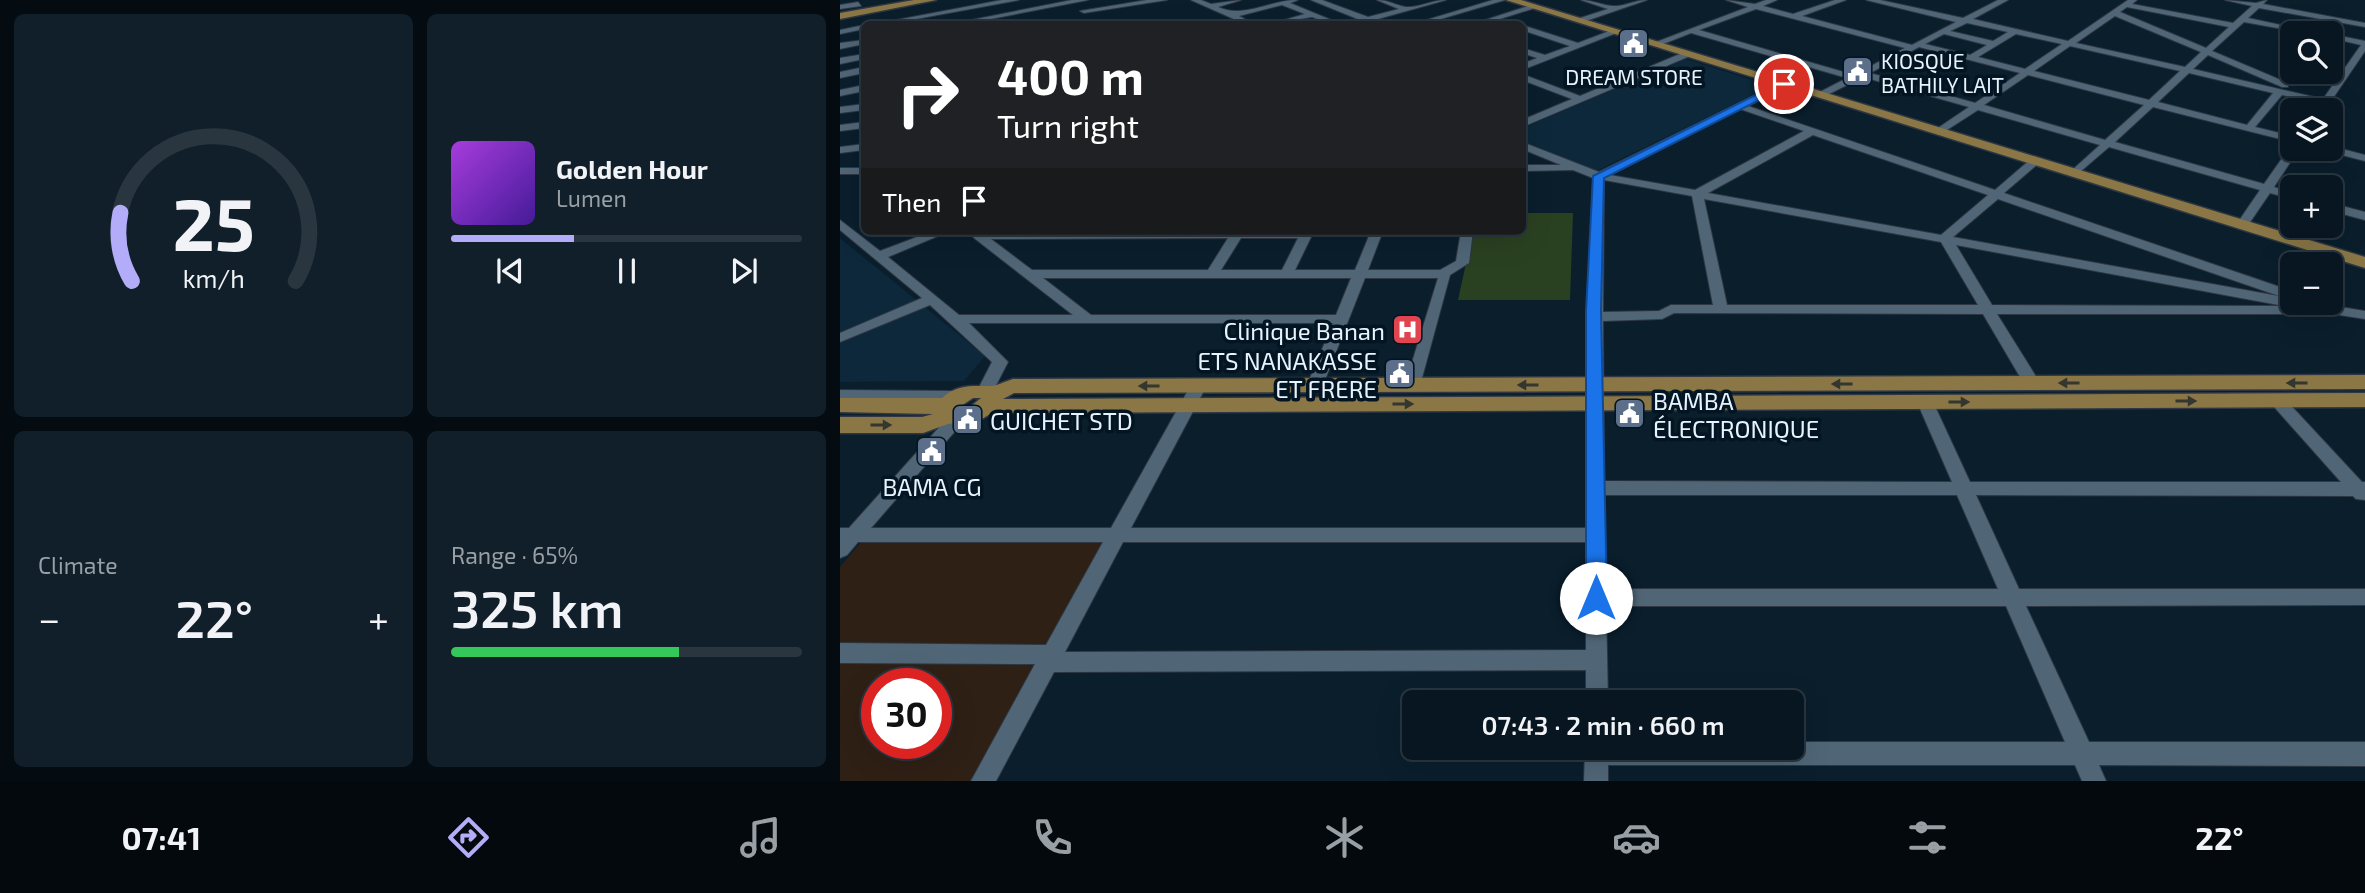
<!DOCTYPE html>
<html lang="en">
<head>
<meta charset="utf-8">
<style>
  :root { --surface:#081621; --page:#111f2a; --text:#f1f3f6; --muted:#989fa5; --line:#29353f; --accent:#b3adf9 }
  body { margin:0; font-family:"Exo 2",sans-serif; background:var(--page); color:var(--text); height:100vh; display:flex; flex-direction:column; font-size:26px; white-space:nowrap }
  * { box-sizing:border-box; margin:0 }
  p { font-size:23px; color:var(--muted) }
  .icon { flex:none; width:38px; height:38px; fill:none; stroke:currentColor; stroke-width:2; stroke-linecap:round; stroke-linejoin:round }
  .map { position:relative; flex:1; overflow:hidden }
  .panel { display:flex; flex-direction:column; gap:14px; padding:14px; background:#040c12; width:840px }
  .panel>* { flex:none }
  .hud { position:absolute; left:21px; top:21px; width:665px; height:214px; border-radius:10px; box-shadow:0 7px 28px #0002,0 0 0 2px var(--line); background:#202124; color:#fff; overflow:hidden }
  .tools { position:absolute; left:1440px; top:21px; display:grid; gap:14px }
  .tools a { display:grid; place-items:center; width:63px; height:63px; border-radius:10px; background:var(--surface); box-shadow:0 7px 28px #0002,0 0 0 2px var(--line); font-size:35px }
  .speed { position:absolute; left:21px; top:668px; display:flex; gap:14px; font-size:35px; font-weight:700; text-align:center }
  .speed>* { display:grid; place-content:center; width:91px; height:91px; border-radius:50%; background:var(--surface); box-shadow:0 7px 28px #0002,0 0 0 2px var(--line); line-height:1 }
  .speed .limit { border:10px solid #d22; background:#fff; color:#111 }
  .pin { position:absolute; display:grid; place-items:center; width:60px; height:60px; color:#fff; margin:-30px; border:4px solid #fff; border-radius:50%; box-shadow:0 2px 7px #0007 }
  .me { position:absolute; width:77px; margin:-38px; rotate:0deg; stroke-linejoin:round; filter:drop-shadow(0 0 5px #0008) }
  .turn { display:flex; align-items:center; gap:24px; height:147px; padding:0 21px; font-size:32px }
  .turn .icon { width:91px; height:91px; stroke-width:2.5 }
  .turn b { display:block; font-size:49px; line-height:60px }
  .then { display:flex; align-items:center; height:66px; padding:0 21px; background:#0003; gap:14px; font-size:26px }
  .big { font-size:52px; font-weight:600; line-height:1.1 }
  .panel .widget { flex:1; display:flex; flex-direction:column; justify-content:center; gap:10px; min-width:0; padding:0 24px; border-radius:10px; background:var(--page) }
  .panel .dial { align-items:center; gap:0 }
  .dial svg { height:182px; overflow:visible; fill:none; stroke:var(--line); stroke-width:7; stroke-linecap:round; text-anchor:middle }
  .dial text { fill:var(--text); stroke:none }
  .song { display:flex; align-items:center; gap:21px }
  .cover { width:84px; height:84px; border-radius:10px; background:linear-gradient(135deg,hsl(280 70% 55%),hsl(260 70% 35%)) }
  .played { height:7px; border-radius:4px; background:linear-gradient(90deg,var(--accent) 35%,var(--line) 35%) }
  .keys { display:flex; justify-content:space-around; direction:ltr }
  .heat { display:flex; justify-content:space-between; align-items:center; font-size:38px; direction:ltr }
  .charge { height:10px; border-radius:5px; background:linear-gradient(90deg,#34c759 65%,var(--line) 0) }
  .panel .tiles { flex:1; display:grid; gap:14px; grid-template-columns:repeat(2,1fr) }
  .trip { position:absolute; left:562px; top:690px; width:402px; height:70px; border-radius:10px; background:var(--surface); box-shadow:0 7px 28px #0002,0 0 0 2px var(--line); font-weight:600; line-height:70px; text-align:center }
  .menu { display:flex; height:112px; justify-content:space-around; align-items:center; background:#03090d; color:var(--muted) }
  .menu .icon { width:49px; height:49px }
  .menu .active { color:var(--accent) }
  .menu b { font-size:32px; color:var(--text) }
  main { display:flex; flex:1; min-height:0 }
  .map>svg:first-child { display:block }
  .commercial { fill:#2f2015; fill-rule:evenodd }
  .built { fill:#0c283a }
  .green { fill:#2a4121 }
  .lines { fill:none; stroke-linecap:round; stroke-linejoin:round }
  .minor-casing { stroke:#2e3743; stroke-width:2 }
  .major-casing { stroke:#2e3743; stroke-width:3 }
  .minor { fill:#506677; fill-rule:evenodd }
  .major { fill:#8b7746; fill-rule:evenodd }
  .oneway { fill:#33372f }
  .route { fill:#1a73e8; stroke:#114b97; stroke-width:2 }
  .labels { text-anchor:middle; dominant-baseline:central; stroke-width:7; stroke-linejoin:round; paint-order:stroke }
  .far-poi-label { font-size:21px; fill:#e7f3fd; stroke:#031522; text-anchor:start }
  .poi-label { font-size:24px; fill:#e7f3fd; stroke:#031522; text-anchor:end }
</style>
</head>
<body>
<main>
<section class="panel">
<div class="tiles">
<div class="widget dial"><svg viewBox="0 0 100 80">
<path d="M14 69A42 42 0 1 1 86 69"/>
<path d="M14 69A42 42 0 0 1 9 39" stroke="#b3adf9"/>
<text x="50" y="56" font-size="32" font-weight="700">25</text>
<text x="50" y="72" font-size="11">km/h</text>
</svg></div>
<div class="widget">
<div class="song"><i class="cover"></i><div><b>Golden Hour</b><p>Lumen</p></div></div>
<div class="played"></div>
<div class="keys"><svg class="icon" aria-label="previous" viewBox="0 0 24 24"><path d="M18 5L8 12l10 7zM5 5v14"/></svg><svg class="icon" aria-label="pause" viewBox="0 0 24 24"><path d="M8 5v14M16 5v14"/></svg><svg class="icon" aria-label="next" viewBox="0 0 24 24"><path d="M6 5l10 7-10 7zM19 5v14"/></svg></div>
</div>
<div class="widget"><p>Climate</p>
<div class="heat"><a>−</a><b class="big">22°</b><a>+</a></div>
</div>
<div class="widget"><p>Range · 65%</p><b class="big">325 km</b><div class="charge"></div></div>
</div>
</section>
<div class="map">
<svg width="1525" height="781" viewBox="0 0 1525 781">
  <rect width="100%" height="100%" fill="#0a1e2c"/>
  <path class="commercial" d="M22 541 265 542 202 654 0 653V567Z
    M0 662 203 663 137 781H0ZM37 684H96V744H37Z"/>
  <path class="built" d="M846 59 931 86 754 172 683 142V128Z
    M0 238 145 356 124 381 0 382Z"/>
  <path class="green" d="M683 213H733L730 300H618L633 231H682Z"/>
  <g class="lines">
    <defs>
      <path id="minor" d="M162 0H179L49 24H35Z
        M232 0H248L125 24H111Z
        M307 0H327L244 13 240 11Z
        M351 0H361L371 4 401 0 378 7C404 19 429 0 458 0L450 3 501 24H491L472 17 430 24 465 14 442 5 399 16 414 24H405Z
        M471 0H482L528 17 559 9 537 0C548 0 555 5 566 7 578 8 593 0 606 0L520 24H509L520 20Z
        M653 0H665L584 24H573Z
        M741 0C753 0 766 7 777 6 787 5 796 0 807 0L740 23 737 19 768 9Z
        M886 0 915 4 926 0H937L923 6 953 14 995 0H1006L962 16 1072 45 1116 22 1026 0H1040L1123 18 1158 0H1168L1133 19 1228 41 1288 0H1297L1292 4 1393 23 1412 6 1385 0 1416 3 1427 0 1423 4 1525 23V27L1419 8 1408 18 1479 33H1464L1404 22 1372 51 1448 83V87H1442L1368 55 1353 69 1483 99 1521 45 1491 38V34L1525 41V51L1485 110H1477L1480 103 1442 95 1415 127 1452 136V142L1313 107 1275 142 1424 184 1450 147 1459 149 1434 187 1452 193V199L1430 193 1406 228 1402 229 1396 225 1420 190 1269 147 1234 177 1228 174 1230 172 1260 145 1138 110 1099 135 1094 132 1095 130 1129 107 1023 77 981 98 976 95 978 93 1007 78 851 33 818 46 811 44 908 7ZM1287 7 1389 27 1366 48 1280 12ZM916 9 1065 48 1014 75 859 30ZM1275 16 1361 52 1345 67 1236 43ZM1127 23 1168 32 1153 41 1110 31ZM1104 34 1147 45 1130 55 1085 44ZM1176 34 1222 44 1185 69 1138 57ZM1230 46 1340 71 1309 100 1194 71ZM1079 47 1180 73 1135 103 1030 73ZM1349 73 1433 93 1407 125 1318 102ZM1188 75 1304 105 1265 140 1144 105Z
        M18 2 21 6 0 9V5Z
        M691 5 698 7 644 24H633Z
        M24 25V29L0 34V30Z
        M682 25 738 43 772 30 779 32 682 70V64L697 58 682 53V48L705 55 730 46 682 30Z
        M24 40V44L0 49V43Z
        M847 51 851 54 850 56 682 127V120L732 99 682 80V74L740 96Z
        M24 54V59L0 64V58Z
        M24 67V73L0 78V72Z
        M944 81 949 84 947 86 908 106 1155 190 1191 159H1199V163L1164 193 1452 291V296L1447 298 1452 299V303H1459L1457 306 1483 304 1525 311V319L1493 314H1157L1200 383 1192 388 1186 387 1143 314 834 313 822 319 763 321 764 481 1112 482 1077 402 1085 397 1093 402 1130 482H1501L1428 400 1430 396H1442L1522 482H1525V500L1516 499 1513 496 1136 495 1179 589H1525V605L1186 606 1249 742H1525V766L1259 765 1266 781H1242L1235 765H768V781H744L745 747H952V742H1225L1166 606H766L768 702H746V670L214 672 156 781H131L195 664 0 663V643L206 645 263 542H18L7 555 0 558V528H9L111 414 117 412 125 418 123 422 31 528H271L351 385 359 380 367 385 291 528H746L747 317 753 178 733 170 682 171V165H721L682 149V142L759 172ZM900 109 964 131 855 190 770 175ZM973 135 1148 195 1101 235 868 193ZM764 180 852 196 873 305H831L819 311 763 312ZM864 199 1101 242 1138 305H887ZM1158 199 1442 297H1444L1113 237ZM1116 245 1444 306 1152 305ZM764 495H1117L1158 589H766ZM283 542H746V650L225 652Z
        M24 85V91L0 96V90Z
        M24 104V110L0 113V107Z
        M24 122V128L0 131V125Z
        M24 144V150L0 153V147Z
        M1491 146 1525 155V161L1486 151 1485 149H1491Z
        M0 168H24V174H0Z
        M1491 203 1525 212V220L1491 211Z
        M0 220 40 251 93 231H110L48 257 119 315H233L134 238 131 234 134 231H474L455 270H515L531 231H543L528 270H600L616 261 621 231H633L629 263 610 275 579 389H567L565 385 598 278H525L483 385 475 390 467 385 493 323H129L168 362 151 395 145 396 137 391 152 362 90 305 0 342V333L82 298 0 230ZM388 238 368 270H192L151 239ZM401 238H458L442 270H381ZM203 278H511L496 315H251Z
        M0 390 117 391 125 396 117 401 0 400Z"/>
      <path id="major" d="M74 0H96L0 19V13Z
        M666 0H681L1525 257V268Z
        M1525 375V389L174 393 163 399 1525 393V407L152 413 140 420 108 424 83 433H0V417H82L93 414 0 412V398H102C117 384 132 386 151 386 157 386 166 381 173 379ZM133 398H141L130 407 115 410Z"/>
    </defs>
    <use href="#minor" class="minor-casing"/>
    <use href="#major" class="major-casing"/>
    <use href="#minor" class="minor"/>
    <use href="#major" class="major"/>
  </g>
  <defs><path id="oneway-solid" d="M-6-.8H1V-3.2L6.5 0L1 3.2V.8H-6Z" transform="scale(1.75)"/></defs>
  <g class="oneway">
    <use href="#oneway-solid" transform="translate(1229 383) rotate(180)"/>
    <use href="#oneway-solid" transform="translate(1457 383) rotate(180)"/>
    <use href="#oneway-solid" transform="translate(1002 384) rotate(180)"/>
    <use href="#oneway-solid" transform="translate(688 385) rotate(180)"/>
    <use href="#oneway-solid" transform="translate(309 386) rotate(180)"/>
    <use href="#oneway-solid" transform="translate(1346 401)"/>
    <use href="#oneway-solid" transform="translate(1119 402)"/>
    <use href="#oneway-solid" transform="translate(563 404)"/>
    <use href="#oneway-solid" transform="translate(41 425)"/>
  </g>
  <path class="route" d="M944 81 949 84 947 86 764 178 761 311 767 598 764 604 756 606 749 604 746 598V311L753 176Z"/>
  <defs>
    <symbol id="civic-square" viewBox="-11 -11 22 22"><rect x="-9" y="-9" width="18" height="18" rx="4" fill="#5c6f8a" stroke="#031522"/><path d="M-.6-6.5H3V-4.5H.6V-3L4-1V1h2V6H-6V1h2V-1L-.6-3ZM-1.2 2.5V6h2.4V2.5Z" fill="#fff"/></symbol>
    <symbol id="hospital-square" viewBox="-11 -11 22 22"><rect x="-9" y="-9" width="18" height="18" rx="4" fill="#e0444e" stroke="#031522"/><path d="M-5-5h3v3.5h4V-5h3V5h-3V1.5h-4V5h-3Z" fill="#fff"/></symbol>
  </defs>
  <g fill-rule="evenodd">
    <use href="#civic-square" x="776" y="26" width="35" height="35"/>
    <use href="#civic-square" x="1000" y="54" width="35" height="35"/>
    <use href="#hospital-square" x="550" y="312" width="35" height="35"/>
    <use href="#civic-square" x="542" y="356" width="35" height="35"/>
    <use href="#civic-square" x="772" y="396" width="35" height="35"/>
    <use href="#civic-square" x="110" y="402" width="35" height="35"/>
    <use href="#civic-square" x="74" y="434" width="35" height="35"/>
  </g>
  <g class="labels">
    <g class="far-poi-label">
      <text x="1041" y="60">KIOSQUE<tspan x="1041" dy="24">BATHILY LAIT</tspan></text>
      <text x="794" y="76" text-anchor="middle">DREAM STORE</text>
    </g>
    <g class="poi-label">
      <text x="545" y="330">Clinique Banan</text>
      <text x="537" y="360">ETS NANAKASSE<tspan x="537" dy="28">ET FRERE</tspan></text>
      <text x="813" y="400" text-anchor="start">BAMBA<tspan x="813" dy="28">ÉLECTRONIQUE</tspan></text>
      <text x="150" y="420" text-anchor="start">GUICHET STD</text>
      <text x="92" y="486" text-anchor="middle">BAMA CG</text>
    </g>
  </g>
</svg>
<div class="tools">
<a><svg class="icon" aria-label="search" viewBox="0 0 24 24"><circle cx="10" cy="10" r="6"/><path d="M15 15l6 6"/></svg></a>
<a><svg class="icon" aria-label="layers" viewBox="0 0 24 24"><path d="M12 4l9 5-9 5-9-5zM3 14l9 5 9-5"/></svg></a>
<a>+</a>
<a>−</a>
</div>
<div class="speed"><div class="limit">30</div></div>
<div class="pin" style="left:944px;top:84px;background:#d93025"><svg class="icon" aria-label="arrive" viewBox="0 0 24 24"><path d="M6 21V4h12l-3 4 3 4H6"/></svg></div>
<svg class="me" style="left:756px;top:598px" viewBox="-20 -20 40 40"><circle r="19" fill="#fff"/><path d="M0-13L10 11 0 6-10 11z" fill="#1a73e8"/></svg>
<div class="trip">07:43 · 2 min · 660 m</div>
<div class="hud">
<div class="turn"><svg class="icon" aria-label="right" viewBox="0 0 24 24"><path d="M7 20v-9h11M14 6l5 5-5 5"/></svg><div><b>400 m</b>Turn right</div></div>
<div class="then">Then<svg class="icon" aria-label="arrive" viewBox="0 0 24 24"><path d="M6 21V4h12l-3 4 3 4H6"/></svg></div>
</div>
</div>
</main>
<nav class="menu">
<b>07:41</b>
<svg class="icon active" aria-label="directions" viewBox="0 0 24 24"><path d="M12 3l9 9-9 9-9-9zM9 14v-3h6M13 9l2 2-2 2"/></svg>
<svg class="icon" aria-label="music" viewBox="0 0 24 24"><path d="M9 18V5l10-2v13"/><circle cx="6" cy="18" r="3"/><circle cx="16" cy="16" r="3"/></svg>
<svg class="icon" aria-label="phone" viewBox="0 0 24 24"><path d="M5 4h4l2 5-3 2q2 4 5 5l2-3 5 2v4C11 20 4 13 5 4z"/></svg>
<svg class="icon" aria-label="climate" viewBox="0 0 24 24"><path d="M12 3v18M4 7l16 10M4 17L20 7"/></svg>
<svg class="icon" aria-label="car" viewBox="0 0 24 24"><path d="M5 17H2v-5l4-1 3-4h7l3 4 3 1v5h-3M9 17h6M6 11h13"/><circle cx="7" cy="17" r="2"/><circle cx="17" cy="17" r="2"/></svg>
<svg class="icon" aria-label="filters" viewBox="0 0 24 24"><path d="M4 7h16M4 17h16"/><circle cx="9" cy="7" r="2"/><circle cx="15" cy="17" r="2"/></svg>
<b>22°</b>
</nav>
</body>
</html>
